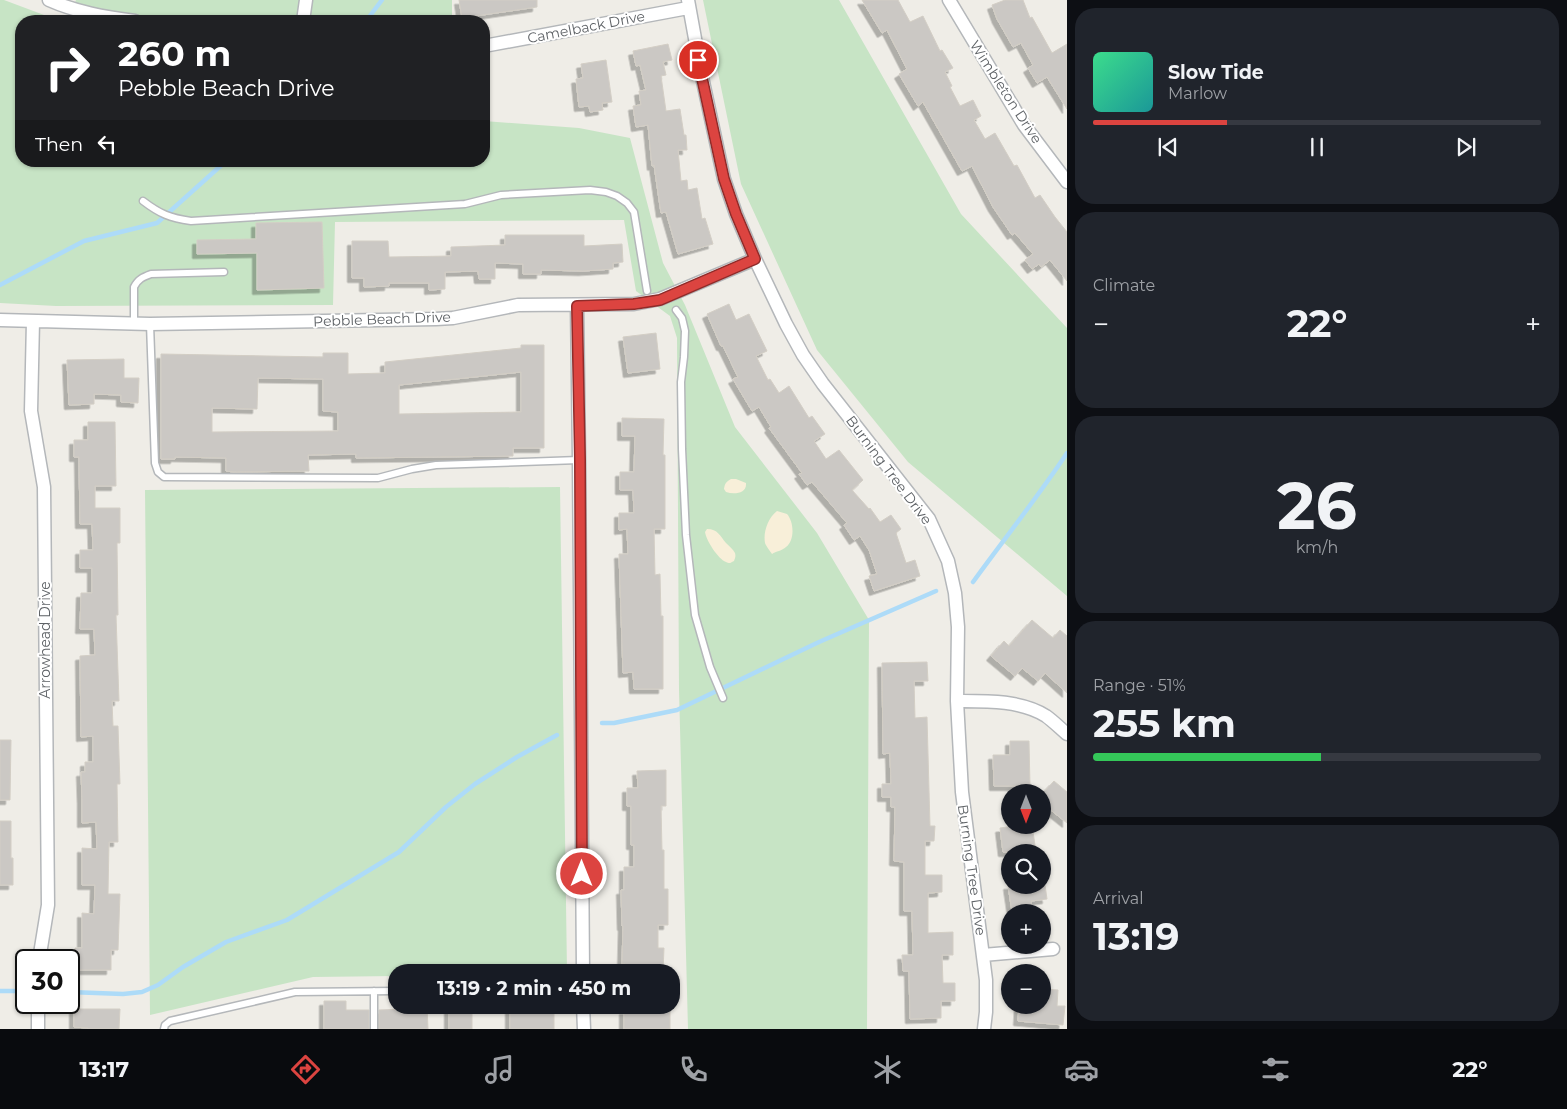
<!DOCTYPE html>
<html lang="en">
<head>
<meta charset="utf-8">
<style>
  :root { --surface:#171b24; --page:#20242c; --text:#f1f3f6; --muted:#9ea1a6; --line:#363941; --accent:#dc4440 }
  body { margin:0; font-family:Montserrat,sans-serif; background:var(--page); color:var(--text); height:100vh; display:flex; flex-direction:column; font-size:19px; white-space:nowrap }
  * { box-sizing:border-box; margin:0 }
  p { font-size:16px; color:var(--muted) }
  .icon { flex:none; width:28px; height:28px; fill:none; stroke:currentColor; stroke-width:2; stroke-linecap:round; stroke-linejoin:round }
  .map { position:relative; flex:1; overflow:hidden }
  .details { display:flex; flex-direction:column; gap:8px; padding:8px; background:#0d0f14; width:500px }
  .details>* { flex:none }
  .hud { position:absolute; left:15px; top:15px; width:475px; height:152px; border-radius:20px; box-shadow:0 1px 4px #0004; background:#202124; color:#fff; overflow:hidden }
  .needle { width:32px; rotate:180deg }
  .fabs { position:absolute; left:1001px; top:784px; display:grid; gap:10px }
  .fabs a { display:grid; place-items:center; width:50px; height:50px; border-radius:50%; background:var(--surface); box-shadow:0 1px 4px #0004; font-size:25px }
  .speed { position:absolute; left:15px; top:949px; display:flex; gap:10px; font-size:25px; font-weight:700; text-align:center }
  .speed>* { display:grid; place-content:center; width:65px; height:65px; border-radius:50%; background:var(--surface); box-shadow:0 1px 4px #0004; line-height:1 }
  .speed .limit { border:2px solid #111; border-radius:8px; background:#fff; color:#111 }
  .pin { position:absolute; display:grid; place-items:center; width:42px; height:42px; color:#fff; margin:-21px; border:2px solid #fff; border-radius:50%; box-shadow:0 1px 5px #0007 }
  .me { position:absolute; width:55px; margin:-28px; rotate:0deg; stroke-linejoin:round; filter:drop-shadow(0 0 4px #0008) }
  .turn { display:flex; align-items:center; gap:18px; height:105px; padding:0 20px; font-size:22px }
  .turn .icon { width:65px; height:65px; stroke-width:2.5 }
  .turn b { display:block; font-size:35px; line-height:42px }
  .then { display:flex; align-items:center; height:48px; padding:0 20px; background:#0003; gap:10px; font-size:19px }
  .big { font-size:38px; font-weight:700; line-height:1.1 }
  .details .tile { flex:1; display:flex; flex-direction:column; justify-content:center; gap:8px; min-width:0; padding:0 18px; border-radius:20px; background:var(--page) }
  .details .dial { align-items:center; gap:0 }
  .dial b { font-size:65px; line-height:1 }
  .song { display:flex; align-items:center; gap:15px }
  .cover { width:60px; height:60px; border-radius:8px; background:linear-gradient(135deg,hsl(150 70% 55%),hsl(180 70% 35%)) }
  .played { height:5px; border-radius:2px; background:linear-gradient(90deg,var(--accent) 30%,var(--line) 30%) }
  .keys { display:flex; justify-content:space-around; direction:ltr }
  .heat { display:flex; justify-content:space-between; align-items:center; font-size:28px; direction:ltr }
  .charge { height:8px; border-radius:4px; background:linear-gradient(90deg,#34c759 51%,var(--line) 0) }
  .trip { position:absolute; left:388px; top:964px; width:292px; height:50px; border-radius:20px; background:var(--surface); box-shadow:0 1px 4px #0004; font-weight:700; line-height:50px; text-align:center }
  .tabs { display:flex; height:80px; justify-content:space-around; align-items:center; background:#090b0e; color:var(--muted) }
  .tabs .icon { width:35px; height:35px }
  .tabs .current { color:var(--accent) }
  .tabs b { font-size:22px; color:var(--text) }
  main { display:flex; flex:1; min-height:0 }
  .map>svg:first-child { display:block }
  .green { fill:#c7e4c5 }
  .sand { fill:#f8efd9 }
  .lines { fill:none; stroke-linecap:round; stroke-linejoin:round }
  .stream { stroke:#addbf8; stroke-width:4.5 }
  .building { fill:#cbc8c4; stroke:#d3cec5; fill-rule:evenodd; filter:url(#shadow) }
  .lane-casing { stroke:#b4b7ba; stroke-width:9 }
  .street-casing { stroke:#b4b7ba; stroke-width:15 }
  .lane { stroke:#fff; stroke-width:6 }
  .street { stroke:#fff; stroke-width:12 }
  .route-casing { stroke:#8f2c2a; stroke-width:12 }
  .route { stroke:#dc4440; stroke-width:9 }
  .labels { text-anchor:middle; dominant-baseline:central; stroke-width:4; stroke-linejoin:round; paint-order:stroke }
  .street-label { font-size:14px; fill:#5e6266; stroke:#fff }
</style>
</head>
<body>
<main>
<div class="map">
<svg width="1067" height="1029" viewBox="0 0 1067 1029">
  <defs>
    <filter id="shadow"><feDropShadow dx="-4.5" dy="4.5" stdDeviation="0" flood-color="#0004"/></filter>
  </defs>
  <rect width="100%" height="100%" fill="#efede7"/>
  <path class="green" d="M0 0H4L60 21H21V161H484V121L579 128 630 138 663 263 685 305 735 427 817 533 869 620 867 1029H688L679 690 677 338 670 316 636 291 624 220 335 222 333 305 56 306 0 303Z
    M76 0H452V21H68Z
    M703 0H839L961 214 1067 328V596L908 462 817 350 741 184Z
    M560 487 567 972H396V976L313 977 150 1015 145 490Z"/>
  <path class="sand" d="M731 479H736L746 483C747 493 735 495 726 492L724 489C725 483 726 482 731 479Z
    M777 511 787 514C794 522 795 540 786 547 782 551 776 551 772 554 770 551 766 546 765 543 763 532 768 518 777 511Z
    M707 529C718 529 720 536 726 543 729 546 733 549 735 553 736 557 735 558 734 561 730 563 730 564 726 562 718 559 706 540 705 532Z"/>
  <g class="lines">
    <path class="stream" d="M366 21 382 0
      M0 285 84 241 157 223 226 161
      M973 582C1004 539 1038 497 1067 453
      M602 723H614L677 710 819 642 936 591
      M0 991H24
      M69 992 123 994 142 992 158 985 183 967 226 942 287 920 399 852 446 807 475 784 517 757 557 735"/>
  </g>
  <path class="building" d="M459 0H537V7L462 18Z
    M862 0H898L910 22 923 16 940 51 942 50 953 68 945 72 952 86 950 87 960 106 973 100 981 116 974 120 985 139 995 133 1014 166 1017 165 1035 198 1040 195 1055 217 1067 232V281L1050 260 1041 267 1039 264 1032 269 1025 260 1033 254 1015 233 1012 235 993 207 972 166 962 171 923 102 918 106 899 74 907 69 887 30 882 33Z
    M1005 0H1023L1030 18 1032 17 1052 53 1067 44V109L1047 77 1037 83 1028 68 1033 65 1021 43 1013 47 997 19 992 5Z
    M668 44 672 60 663 62 666 75 661 76 666 111 680 109 684 135H686L687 150H678L681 181 687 180 688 190 697 188 702 219 705 218 713 244 678 254 666 212 661 213 654 165 652 166 648 125 636 127 633 106 641 105 639 91 646 90 640 65 636 66 633 51Z
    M606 60 612 102 602 103 603 110 590 112 589 106 579 107 576 79 583 78 581 64Z
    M322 222 324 288 257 290V253L197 254V240L256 239V223Z
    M505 235H584V246L622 244 623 262 613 263V269L583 271 541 270V274H523V264L495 263V279H479L478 271 445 272V289L429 290V283H389V286L364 287V278H352V241H388L389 257 451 256V247L505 245Z
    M729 304 736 320 749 314 767 351 756 356 768 380 770 379 779 393 789 386 809 418 812 416 825 434 814 441 826 459 839 450 863 480 852 490 869 509 870 508 880 522 891 515 901 529 896 533 906 563 915 560 920 576 874 591 869 576 877 574 869 550 860 536 854 540 844 525 847 523 812 482 807 485 799 474 802 473 769 428 771 427 759 407 752 411 733 379 738 377 723 346H721L707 314Z
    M656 333 660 369 628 373 623 337Z
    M521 345H544V448H513V456L356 458V454L308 455 309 471 233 472 226 471V458L175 457V459H161V354L323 357V353H348V374L385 373V362L521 348ZM521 372V412L399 414V385ZM258 378 323 379V411L338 412V431L212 432V408L257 409Z
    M124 359V378H139L138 403 121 402V395L94 394V404L69 405 67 360Z
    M622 418 664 419 663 455H665V529H654L655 575 660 574 661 616H663V689H634L633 672 623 673 619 554H628L627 529 619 530V513H634L633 490H620V472H634L635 436H622Z
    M88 422H115L116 486H95V508H120V543H117L118 615H116L119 701H112L113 726H118L120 784H117L118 842H109L108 894H120L118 950H111V970H76L75 948H82V913L94 914 95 885H82V848L97 849 96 822 82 823V799L81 772H85V762H93V736L81 737 80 656 95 655 94 629H80L81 593H92V568H80V550H93L92 524H80L79 457H74V440H88Z
    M1032 620 1053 638 1060 630 1067 636V693L1045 673 1038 681 1022 668 1015 676 991 656 1004 641 1009 646Z
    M927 662 928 681H914L915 718 927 717 930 826H935L934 841H925V875H942V892L928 893V933L953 932V955H942L943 983H955V1001H941V1018L910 1019 909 971H903L902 955H913L912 911H904V862L894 861 895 807H891V797H882V784H891L890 753 883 754 882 663Z
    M0 740H11L10 800H0Z
    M1010 741H1029L1030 786H994L993 755H1010Z
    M666 770V806H661L662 850H664V889H668V925H658V948H664L663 972H625V964H622L623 926H622L621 890H624V867H634V845H631V806H627V788H638L637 771Z
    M1054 781 1067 792V823L1042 803V794Z
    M0 821H11V858H13V885H0Z
    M1022 825H1032L1036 852H1003L1000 828Z
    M1008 885H1045L1047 899 1031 901 1032 912H1012Z
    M1042 989 1058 990 1057 1006H1065L1063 1025 1018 1021 1019 1005H1042Z
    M324 1001H346V1010H369V1029H324Z
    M405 1005H427L428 1029H379V1010L405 1009Z
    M449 1005H472V1029H449Z
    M510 1005H554V1029H510Z
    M628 1005H670V1029H624V1010H629Z
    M74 1009H120L119 1029H88V1028L74 1027Z"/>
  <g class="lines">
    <defs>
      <path id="lane" d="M143 201C160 214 170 218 191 221L465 204 501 195 590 190 606 192 617 196 627 203 634 212 647 291
        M676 310 682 318 685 331 684 357 681 382 682 449 686 535 695 615 710 667 723 698
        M134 324V287C138 279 143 277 151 274L224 272
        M150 324 155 463 158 472 164 477 378 478 412 469 436 465 579 460
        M374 991V1029
        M164 1029 165 1025 170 1021 295 992 396 991"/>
      <path id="street" d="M49 0C76 12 105 17 135 21
        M688 0 702 77 724 179 736 214 755 259 786 324 803 355 823 384 929 519 948 561 955 593 958 627 957 701 962 792 986 980V1012L984 1029
        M949 0 1024 125 1067 182
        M303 21 306 0
        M484 46 688 8
        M577 305 579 460 583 972
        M0 320 150 324 436 319 453 318 518 305 634 304 660 299 755 259
        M33 321 31 411 44 487 48 905 39 960
        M957 701C985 701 1021 700 1046 716 1053 721 1060 728 1067 734
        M983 955 1053 949
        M38 1002V1029
        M583 1005 584 1029"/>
    </defs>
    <use href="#lane" class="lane-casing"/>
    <use href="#street" class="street-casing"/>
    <use href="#lane" class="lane"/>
    <use href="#street" class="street"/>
  </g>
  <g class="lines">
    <defs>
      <path id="route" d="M582 874 580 460 577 306 634 304 660 300 755 259 736 214 724 179 698 60"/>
    </defs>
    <use href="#route" class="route-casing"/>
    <use href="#route" class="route"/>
  </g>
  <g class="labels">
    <g class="street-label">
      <text transform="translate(586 27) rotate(-11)">Camelback Drive</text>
      <text transform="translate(1006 92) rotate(57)">Wimbleton Drive</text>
      <text transform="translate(382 319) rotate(-2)">Pebble Beach Drive</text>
      <text transform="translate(889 470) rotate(53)">Burning Tree Drive</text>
      <text transform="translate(45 640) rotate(-90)">Arrowhead Drive</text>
      <text transform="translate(972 870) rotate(82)">Burning Tree Drive</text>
    </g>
  </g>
</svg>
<div class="fabs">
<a><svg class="needle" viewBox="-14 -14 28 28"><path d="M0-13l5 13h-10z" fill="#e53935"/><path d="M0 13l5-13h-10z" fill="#9ea1a6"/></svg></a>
<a><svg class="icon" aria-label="search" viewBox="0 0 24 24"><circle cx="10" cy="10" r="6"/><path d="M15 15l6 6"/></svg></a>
<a>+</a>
<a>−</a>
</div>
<div class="speed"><div class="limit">30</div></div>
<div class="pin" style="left:698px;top:60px;background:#d93025"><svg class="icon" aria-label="arrive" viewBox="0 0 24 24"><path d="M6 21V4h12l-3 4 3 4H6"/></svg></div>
<svg class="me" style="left:582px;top:874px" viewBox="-20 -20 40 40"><circle r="17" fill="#dc4440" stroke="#fff" stroke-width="3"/><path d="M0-11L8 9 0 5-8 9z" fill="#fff"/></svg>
<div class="trip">13:19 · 2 min · 450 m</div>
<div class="hud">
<div class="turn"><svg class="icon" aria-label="right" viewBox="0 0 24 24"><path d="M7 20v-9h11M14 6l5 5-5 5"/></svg><div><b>260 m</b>Pebble Beach Drive</div></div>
<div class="then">Then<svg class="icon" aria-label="left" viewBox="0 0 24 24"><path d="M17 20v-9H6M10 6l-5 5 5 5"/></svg></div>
</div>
</div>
<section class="details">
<div class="tile">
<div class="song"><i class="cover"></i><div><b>Slow Tide</b><p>Marlow</p></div></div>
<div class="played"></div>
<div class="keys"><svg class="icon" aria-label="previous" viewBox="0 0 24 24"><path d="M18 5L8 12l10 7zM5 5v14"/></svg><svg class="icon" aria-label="pause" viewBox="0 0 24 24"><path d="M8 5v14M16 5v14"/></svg><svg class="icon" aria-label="next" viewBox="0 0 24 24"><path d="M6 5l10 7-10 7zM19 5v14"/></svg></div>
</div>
<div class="tile"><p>Climate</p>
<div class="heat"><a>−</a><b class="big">22°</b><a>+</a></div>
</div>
<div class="tile dial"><b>26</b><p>km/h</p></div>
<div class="tile"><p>Range · 51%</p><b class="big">255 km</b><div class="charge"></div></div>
<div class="tile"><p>Arrival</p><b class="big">13:19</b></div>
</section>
</main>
<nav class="tabs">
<b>13:17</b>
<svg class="icon current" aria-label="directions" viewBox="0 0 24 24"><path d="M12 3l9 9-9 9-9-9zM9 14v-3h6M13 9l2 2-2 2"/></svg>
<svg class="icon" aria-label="music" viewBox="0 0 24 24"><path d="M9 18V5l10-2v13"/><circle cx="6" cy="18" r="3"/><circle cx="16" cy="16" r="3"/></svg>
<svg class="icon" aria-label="phone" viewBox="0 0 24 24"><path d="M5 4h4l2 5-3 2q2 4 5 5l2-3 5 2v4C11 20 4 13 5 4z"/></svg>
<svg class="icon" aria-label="climate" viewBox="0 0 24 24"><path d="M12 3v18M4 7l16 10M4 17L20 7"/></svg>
<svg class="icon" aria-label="car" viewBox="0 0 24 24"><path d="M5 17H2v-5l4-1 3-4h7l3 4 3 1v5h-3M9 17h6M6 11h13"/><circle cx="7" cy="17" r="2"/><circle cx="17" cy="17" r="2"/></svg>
<svg class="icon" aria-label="filters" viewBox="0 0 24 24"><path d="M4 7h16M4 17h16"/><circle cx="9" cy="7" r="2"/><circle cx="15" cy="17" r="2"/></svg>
<b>22°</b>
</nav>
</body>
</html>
